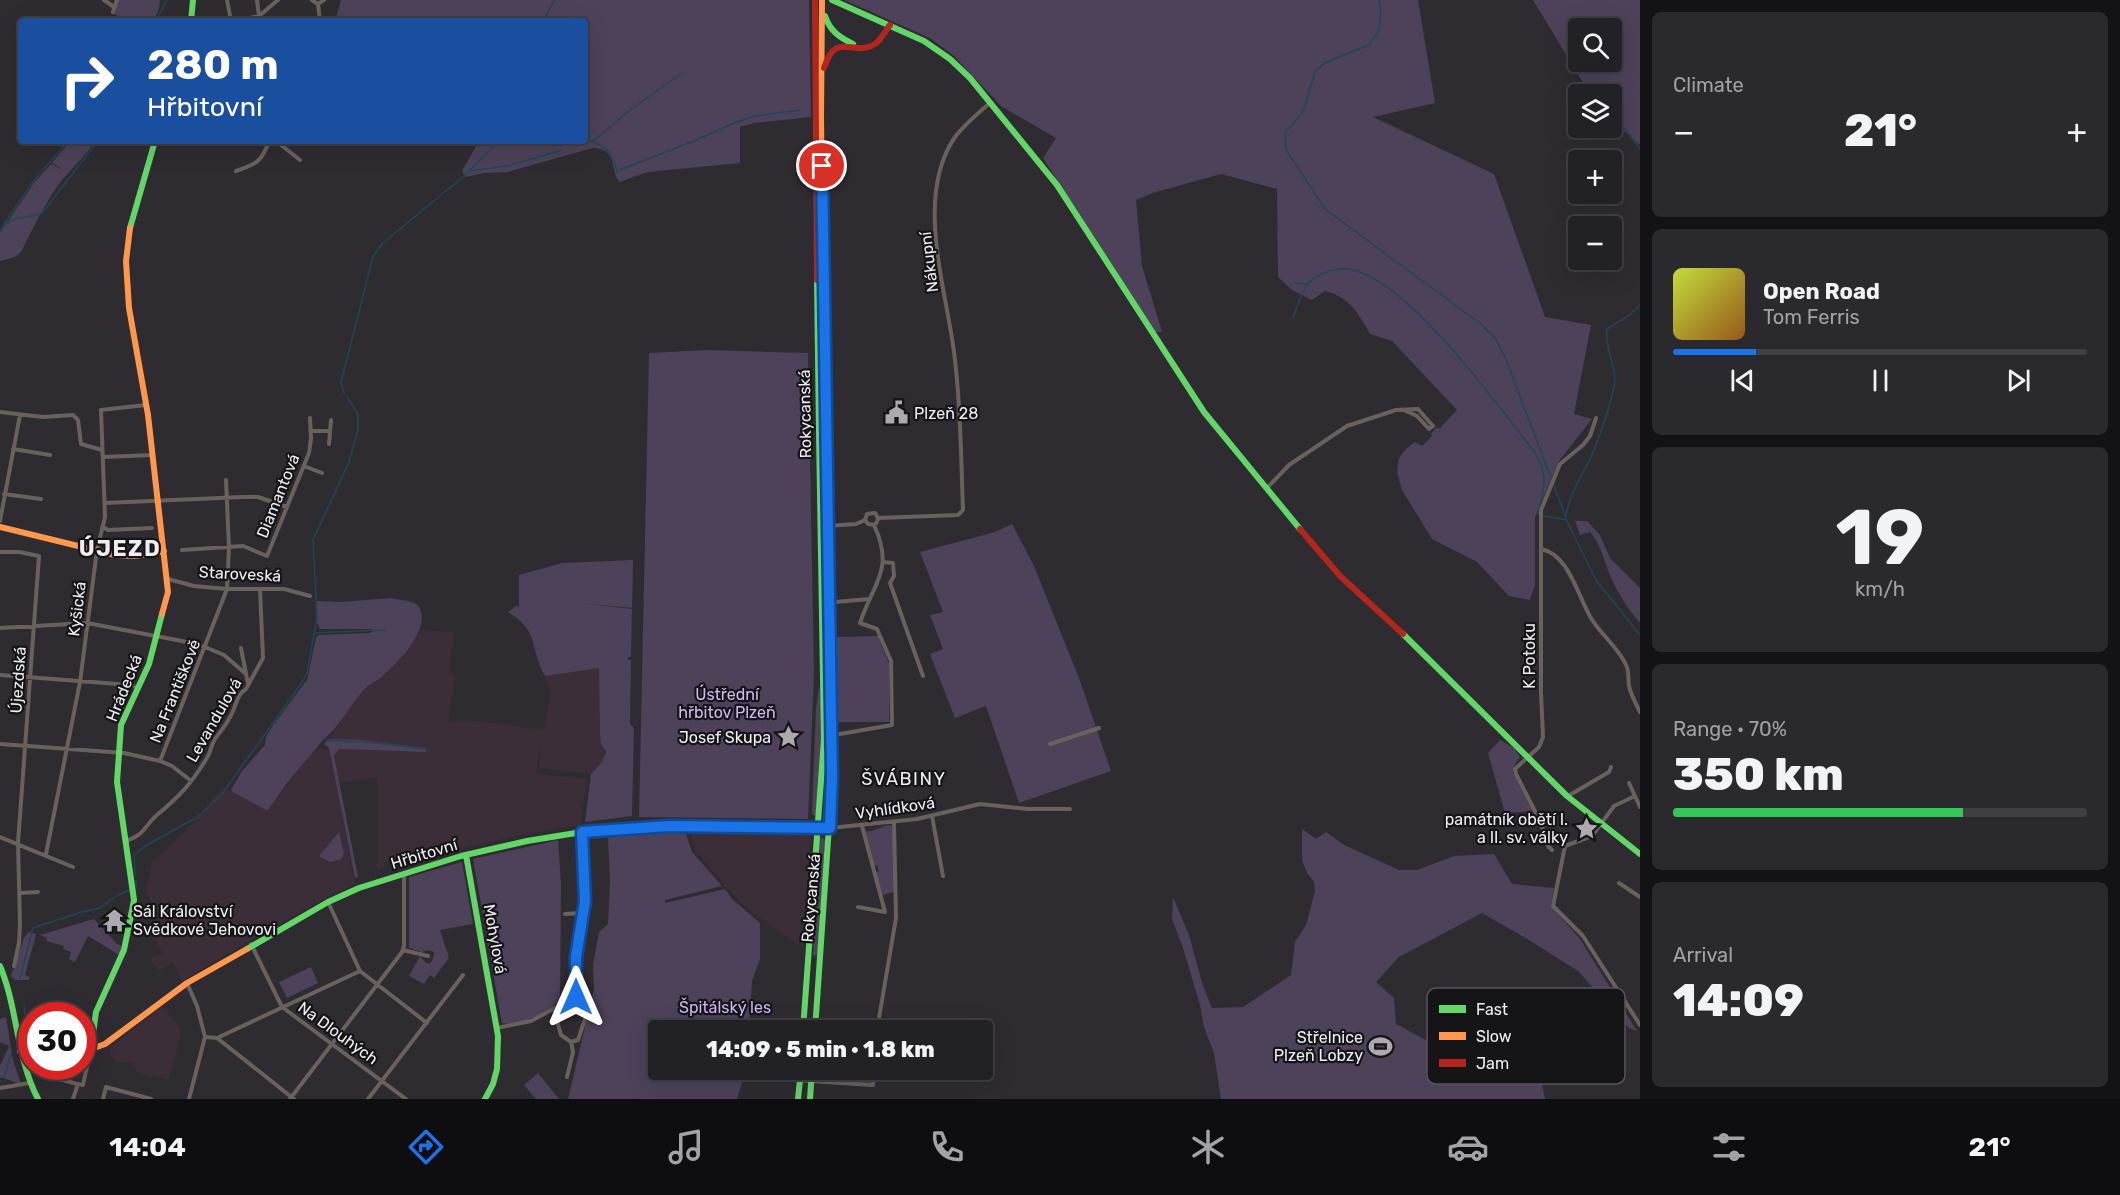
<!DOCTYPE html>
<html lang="en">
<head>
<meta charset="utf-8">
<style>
  :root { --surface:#222125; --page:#2a292d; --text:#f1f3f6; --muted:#a2a3a7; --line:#3f3e42; --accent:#1a73e8 }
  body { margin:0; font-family:Rubik,sans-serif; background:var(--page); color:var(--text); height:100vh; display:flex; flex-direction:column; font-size:22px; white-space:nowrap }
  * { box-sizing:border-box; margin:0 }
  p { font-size:20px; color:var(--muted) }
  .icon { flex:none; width:33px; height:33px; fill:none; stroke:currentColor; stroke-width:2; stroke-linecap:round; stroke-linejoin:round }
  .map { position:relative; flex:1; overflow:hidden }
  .panel { display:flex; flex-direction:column; gap:12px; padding:12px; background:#131214; width:480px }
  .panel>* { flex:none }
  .banner { position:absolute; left:18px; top:18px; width:570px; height:126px; border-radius:6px; box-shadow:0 6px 24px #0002,0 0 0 2px var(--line); background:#1a4fa0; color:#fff; overflow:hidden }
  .buttons { position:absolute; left:1568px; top:18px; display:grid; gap:12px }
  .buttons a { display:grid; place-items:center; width:54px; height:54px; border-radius:6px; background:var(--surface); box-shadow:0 6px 24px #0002,0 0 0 2px var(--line); font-size:30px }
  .speed { position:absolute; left:18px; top:1002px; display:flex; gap:12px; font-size:30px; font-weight:700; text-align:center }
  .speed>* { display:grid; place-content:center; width:78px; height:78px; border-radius:50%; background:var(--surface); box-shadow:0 6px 24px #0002,0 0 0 2px var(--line); line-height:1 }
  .speed .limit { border:9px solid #d22; background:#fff; color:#111 }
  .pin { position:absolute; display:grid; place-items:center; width:51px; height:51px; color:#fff; margin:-26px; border:3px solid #fff; border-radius:50%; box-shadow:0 2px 6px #0007 }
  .me { position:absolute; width:66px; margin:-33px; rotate:0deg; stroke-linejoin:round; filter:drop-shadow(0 0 4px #0008) }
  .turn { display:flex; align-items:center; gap:21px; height:126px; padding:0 30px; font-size:27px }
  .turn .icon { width:78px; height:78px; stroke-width:2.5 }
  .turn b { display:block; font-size:42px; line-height:51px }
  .big { font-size:45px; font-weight:800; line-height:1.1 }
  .panel .card { flex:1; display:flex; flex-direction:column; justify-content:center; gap:9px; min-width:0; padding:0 21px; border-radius:9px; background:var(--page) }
  .panel .dial { align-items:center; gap:0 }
  .dial b { font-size:78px; line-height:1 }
  .song { display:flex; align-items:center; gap:18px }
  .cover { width:72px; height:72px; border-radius:9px; background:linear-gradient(135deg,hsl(70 70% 55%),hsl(30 70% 35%)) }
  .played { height:6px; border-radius:3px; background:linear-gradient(90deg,var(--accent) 20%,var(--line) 20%) }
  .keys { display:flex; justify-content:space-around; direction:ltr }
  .heat { display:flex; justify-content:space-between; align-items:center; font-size:33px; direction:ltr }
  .charge { height:9px; border-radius:4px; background:linear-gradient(90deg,#34c759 70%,var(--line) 0) }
  .trip { position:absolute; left:648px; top:1020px; width:345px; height:60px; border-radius:6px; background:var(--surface); box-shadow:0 6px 24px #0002,0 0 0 2px var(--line); font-weight:800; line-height:60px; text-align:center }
  .tabs { display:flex; height:96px; justify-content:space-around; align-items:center; background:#0e0d0f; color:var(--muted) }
  .tabs .icon { width:42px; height:42px }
  .tabs .on { color:var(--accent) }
  .tabs b { font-size:27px; color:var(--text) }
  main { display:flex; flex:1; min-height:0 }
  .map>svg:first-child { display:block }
  .industrial { fill:#3c2e38 }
  .green { fill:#4d4259; fill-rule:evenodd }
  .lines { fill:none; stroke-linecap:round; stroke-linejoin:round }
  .stream { stroke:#1a4959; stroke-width:1.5 }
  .street { stroke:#6b615c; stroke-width:4 }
  .fast { stroke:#63d668; stroke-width:6 }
  .slow { stroke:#ff974d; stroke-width:6 }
  .jam { stroke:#b3261e; stroke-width:6 }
  .route-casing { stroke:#114b97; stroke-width:15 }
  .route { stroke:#1a73e8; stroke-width:10 }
  .labels { text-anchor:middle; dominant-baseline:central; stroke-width:4.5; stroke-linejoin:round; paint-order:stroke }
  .street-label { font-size:16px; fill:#f0eef3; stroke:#151417 }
  .poi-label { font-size:16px; fill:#f0eef3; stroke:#151417; text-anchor:end }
  .park-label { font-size:16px; fill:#d3b6f3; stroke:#151417 }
  .neighbourhood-label { font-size:18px; letter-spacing:1.5px; fill:#f0eef3; stroke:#151417 }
  .district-label { font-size:22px; font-weight:bold; letter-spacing:1.5px; fill:#f0eef3; stroke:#151417 }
  .key { fill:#151417; stroke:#575559; stroke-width:1.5 }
  .key-label { font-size:16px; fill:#f0eef3 }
</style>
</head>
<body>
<main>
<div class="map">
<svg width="1640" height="1099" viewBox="0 0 1640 1099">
  <rect width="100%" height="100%" fill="#2e2c31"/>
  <path class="industrial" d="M421 630 454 632 449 673 455 675 448 722 479 721 544 730 551 690 545 676 599 667 600 735 601 744 606 752 602 762 591 774 539 768 541 744 536 774 587 779 580 825 525 834 457 850 419 863 418 861 410 863 406 860 399 862 397 859 384 863 385 867 377 871V777L339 783 334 756 339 749 425 752 329 739 357 697 396 663 415 640Z
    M329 748 355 884 335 893 247 942 182 981 173 962 158 972 151 959 162 953 148 925 159 919 146 891 152 863 187 829 224 787 268 810 314 750Z
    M689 829 811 833 803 948 754 914 737 899 695 850Z
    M162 1006 180 1028 181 1034 169 1080 137 1073 134 1063 114 1061 109 1054 111 1047Z"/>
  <path class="green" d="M119 0H160L159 9 154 21H131L114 14Z
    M341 0H809L811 117 754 123 740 127V163L648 172 619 182C609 165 618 150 593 148L507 172 483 173 466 177 462 171 479 141H585V21H335Z
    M844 0H1418L1435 103 1373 117 1494 174 1545 317 1591 325 1574 414 1592 419 1559 461 1535 517V585L1530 600 1509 596 1477 562 1432 539 1402 490 1397 472 1399 458 1406 449 1415 442 1422 446 1432 436 1431 434 1437 427 1439 429 1457 410 1392 341 1370 334C1358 313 1350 297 1325 291L1312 300 1292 290 1278 277 1277 189 1221 174 1156 192 1136 200 1142 266 1162 332H1155L1043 158 1056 138 1001 106 954 56 930 38Z
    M1533 0H1640V145L1611 119V94H1590ZM1611 28V62H1578V28Z
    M70 141H95C86 156 72 168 61 181 45 203 33 228 21 252L15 257 0 261V233L34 183 51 164 65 171 52 163Z
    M707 350 808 353 814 672 808 819 639 817 649 353Z
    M1575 521H1587L1600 535 1610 558 1640 588V623C1628 609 1617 592 1610 575 1604 561 1601 544 1590 532L1580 535Z
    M1012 524 1034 566 1079 678 1111 771 1019 803 986 706 955 718 930 654 943 649 930 615 943 612 920 552 995 532Z
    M633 560 632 608 582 603 632 609 631 657H628V660H631L630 724 634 728 632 816 585 822 591 774 602 762 606 752 601 744 600 735 599 668 545 676C529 648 541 632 508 612L516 606 519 607V575L562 563Z
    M391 598C400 601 416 599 420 609 430 631 396 665 380 678 375 682 369 684 365 689 350 704 341 725 324 739L287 783 268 810H266L233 792 231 790 242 771 265 745 266 737 274 724 307 680 316 638 318 635 369 633 374 631 371 629H320L317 623V601L341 602Z
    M878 636 889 664V722H836L835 641H837V637Z
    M819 686C827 728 819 774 816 816L812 814 816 709Z
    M329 739 360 740 426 748V752L339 749 334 756 358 877 355 878 329 748 324 744Z
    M1500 740 1514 748 1520 757 1515 764 1513 773 1534 811 1505 813 1488 753Z
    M890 825 894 827V892L882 895 875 872 879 871 877 865 874 866 865 834 866 831C873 833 880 826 890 825Z
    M1302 829 1316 839 1326 832 1344 845 1399 870H1417L1454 856 1494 854 1512 884 1554 888 1551 906 1580 939 1637 1031 1629 1028 1578 971 1529 940 1482 913 1399 957 1376 982 1394 998 1396 1024 1494 1077 1535 1050 1545 1099H1221L1214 1053 1204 1027 1200 1005 1183 948 1172 919 1173 897 1189 935 1203 986 1212 1008 1243 1007 1291 975 1295 942 1306 925 1315 891 1314 882 1307 873 1302 860Z
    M637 830 685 831 692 852 722 886 665 900V903L725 889 732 899 760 923V959L752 981 749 1030H658V1070H746L737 1099H568L594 989 593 965 599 932 608 924 610 881 608 838H610V833Z
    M339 832 344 854 341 859 330 862 319 856Z
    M822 837 825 840 818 954 815 956 813 955 819 839Z
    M558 840 561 884 560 1002C544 1012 521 1028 502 1023L473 859Z
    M462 862 473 924 440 930 449 958 434 978 430 975 424 984 409 976 420 956 425 962 430 964 434 956V952C429 950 427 950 422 952L409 948V877Z
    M94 919 117 944 122 946 119 955 88 936 75 962 69 959 71 952 63 949 64 946 46 941 47 938 40 935Z
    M29 932 36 934 25 975 30 977 28 980H15L11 976 24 938Z
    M311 967 318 983 287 998 279 982Z
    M6 1017 13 1060 21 1084 0 1077V1066L9 1046 0 1042V1019Z
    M538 1073 559 1099H536L524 1085Z"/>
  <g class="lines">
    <path class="stream" d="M1379 0 1381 10 1379 30 1369 45 1324 63 1315 72 1303 112 1285 133 1286 150 1325 209 1482 325 1495 338 1505 357 1552 481
      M156 21 167 0
      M543 21 555 0
      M1618 119 1640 149
      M592 141C609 149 612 153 617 171L694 141 732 124 754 116 800 110
      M578 144 595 140 626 113 682 73
      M470 171 511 165 562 150
      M4 224 33 182 68 141
      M0 231C10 214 26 220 42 213L98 141
      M1296 283 1307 284
      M1293 318C1298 305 1302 287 1314 278 1323 272 1338 268 1349 269 1409 280 1498 406 1536 454 1549 481 1544 486 1538 514H1539
      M344 393 341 382 373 257 382 244 464 176 495 145 496 141
      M1554 485 1566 518
      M1544 516 1567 520
      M1566 516C1570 489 1587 470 1596 445 1603 427 1610 406 1614 387 1618 367 1604 349 1607 329L1628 316 1640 305
      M1567 521 1596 580 1640 635
      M314 633 385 630
      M326 740 376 743 425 749
      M135 874 134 855 145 846 196 818 222 794 303 681 307 673 317 618 313 540 349 462 358 430V414L347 397
      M136 881V887
      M20 978 33 928 82 912 100 908 118 895 130 890
      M24 1006 27 1026 25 1035
      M4 1077 11 1054
      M0 1081H1"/>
    <path class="street" d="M104 0 114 7
      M227 0 231 21
      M257 0 259 16 263 21
      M312 0 318 4 324 0
      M318 4 320 21
      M113 12 117 0
      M192 20 198 21
      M236 21 259 16 278 0
      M276 141 300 160
      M236 171C257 164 262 161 269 141
      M0 412 43 417 73 415 78 420 81 444 102 450
      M311 431H330
      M329 444 331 420
      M13 449 50 455
      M103 457 152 455
      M304 466 322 473
      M1267 488 1289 465 1347 426 1396 410H1404L1417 416 1429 429 1433 426 1418 409 1396 410
      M4 494 41 499
      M105 503 243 497H258L287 507
      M878 518 958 515 963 510C961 460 961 410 955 360 948 293 913 198 955 137 965 124 978 113 991 102
      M0 521 20 415
      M827 526 856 524 865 520 867 514 875 513 878 518 877 522 874 525
      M103 527 108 530 152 528
      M1541 549C1569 554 1578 597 1591 618 1601 635 1620 649 1627 667 1629 673 1628 680 1629 686 1631 695 1636 704 1640 712
      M182 550 243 546 267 556 309 453 311 439 310 418
      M0 552H19L39 556 18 843 20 924 19 943 14 966
      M883 562 893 563 894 576 890 583 923 676
      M168 579 194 586 227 589H284L310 596
      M829 608 835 602 869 599
      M0 628 87 623 182 641 205 647 224 655 246 674 248 683
      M241 648 246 674
      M0 675 131 685 138 688
      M834 735 892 725 891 661 877 629 860 623C873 583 895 570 874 525L868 524 865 520
      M0 744 124 753 160 761 172 766 190 780
      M1050 744 1099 728
      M160 761 227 589 229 548 226 480
      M1629 783 1640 807
      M1568 796 1609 772 1611 767
      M1635 796 1614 806 1592 836 1565 846 1553 906 1583 936 1640 1025
      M932 816 943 876
      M830 828 917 819 980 804 1028 809H1070
      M0 837 73 867
      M126 841C145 835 145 825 157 815 181 795 192 783 208 756 211 751 211 745 215 739 220 732 226 725 230 717 236 708 236 695 246 689L263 658 260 589
      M1552 850 1548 846 1541 823 1516 774 1515 769 1539 747 1543 737 1541 693V510L1560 464 1583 445 1590 436 1596 418
      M46 854 80 682 97 550 105 517 101 410 146 405
      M1619 883 1640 897
      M21 893 38 892
      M328 902 360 971 427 1023
      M858 907 885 912 862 826
      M565 914 583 913
      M251 944 282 1007 406 1099
      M403 950 428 956
      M187 983 197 1006 205 1037 189 1099
      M576 997V957L585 901 582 832
      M497 1028 531 1021 570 1000 583 995 587 1013 578 1040 571 1042 561 1035 554 1009
      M877 1030 896 918 894 823
      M205 1037 217 1038 294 1099
      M217 1038 360 971
      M49 1076 77 1084
      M567 1077 573 1052 571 1042
      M748 1077 873 1085 874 1070
      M0 1088 29 1083
      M73 1099 78 1084 83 1085 91 1048
      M103 1099 106 1087 151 1099
      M290 1099 402 952 404 946V874
      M368 1099 463 975"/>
    <path class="fast" d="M832 0 924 41 950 59 970 78 1057 185 1204 412 1300 529
      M825 16C830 31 839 37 853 44
      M191 21 193 0
      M130 228 155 141
      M823 274 826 437
      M817 280 819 432
      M1403 634 1567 796 1640 854
      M466 855 498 1036 497 1069 493 1084 485 1099
      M247 949 328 902 359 888 461 856 527 841 582 832 637 827 830 828
      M0 966C18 1009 16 1057 38 1099
      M803 1030 824 739 819 432
      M815 1030 831 797 829 620
      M91 1048 96 1012 124 950 134 900 117 782 121 725 149 664 162 614
      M20 1051 32 1050
      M798 1099 801 1070
      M810 1099 812 1070"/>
    <path class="slow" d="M822 0 821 119 823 274
      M130 228 126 261 129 308 148 415 168 592 162 614
      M826 437 829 620
      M0 527 115 555 135 556 164 551
      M82 1048 97 1047 105 1044 187 983 247 949"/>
    <path class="jam" d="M815 0 817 280
      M824 68C837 29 852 58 875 44 881 40 885 31 890 25
      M1300 529 1340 576 1403 634"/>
  </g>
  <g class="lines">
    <defs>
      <path id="route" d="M576 997V957L585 901 582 832 669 826 830 828 832 776 822 166"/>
    </defs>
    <use href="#route" class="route-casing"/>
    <use href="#route" class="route"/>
  </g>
  <defs>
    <symbol id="civic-bare" viewBox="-9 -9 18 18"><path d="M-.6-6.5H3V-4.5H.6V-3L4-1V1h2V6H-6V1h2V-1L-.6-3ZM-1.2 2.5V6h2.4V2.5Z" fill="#acaaaf" stroke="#151417" stroke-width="2.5" paint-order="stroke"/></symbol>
    <symbol id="sight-bare" viewBox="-9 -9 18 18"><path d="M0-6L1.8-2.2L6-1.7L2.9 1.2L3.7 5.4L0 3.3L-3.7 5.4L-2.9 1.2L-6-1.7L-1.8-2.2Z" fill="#acaaaf" stroke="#151417" stroke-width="2.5" paint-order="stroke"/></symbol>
    <symbol id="temple-bare" viewBox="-9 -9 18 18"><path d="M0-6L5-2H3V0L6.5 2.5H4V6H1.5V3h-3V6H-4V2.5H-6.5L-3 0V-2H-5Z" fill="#acaaaf" stroke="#151417" stroke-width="2.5" paint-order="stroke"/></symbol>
    <symbol id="stadium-bare" viewBox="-9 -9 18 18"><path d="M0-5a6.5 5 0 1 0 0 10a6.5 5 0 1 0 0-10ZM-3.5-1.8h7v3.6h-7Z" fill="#acaaaf" stroke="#151417" stroke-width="2.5" paint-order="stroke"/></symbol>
  </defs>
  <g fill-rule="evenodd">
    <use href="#civic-bare" x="880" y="396" width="33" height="33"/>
    <use href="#sight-bare" x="772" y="720" width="33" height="33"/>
    <use href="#sight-bare" x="1570" y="812" width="33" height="33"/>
    <use href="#temple-bare" x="98" y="904" width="33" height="33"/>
    <use href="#stadium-bare" x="1364" y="1030" width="33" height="33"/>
  </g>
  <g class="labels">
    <g class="street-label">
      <text transform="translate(929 262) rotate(-97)">Nákupní</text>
      <text transform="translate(805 414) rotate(-91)">Rokycanská</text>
      <text transform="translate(278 496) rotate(-68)">Diamantová</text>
      <text transform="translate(240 574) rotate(3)">Staroveská</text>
      <text transform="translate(77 609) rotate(-83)">Kyšická</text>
      <text transform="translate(1529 656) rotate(-90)">K Potoku</text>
      <text transform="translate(18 680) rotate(-86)">Újezdská</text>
      <text transform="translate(124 688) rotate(-68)">Hrádecká</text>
      <text transform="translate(175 691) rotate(-68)">Na Františkově</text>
      <text transform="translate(214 720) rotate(-60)">Levandulová</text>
      <text transform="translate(895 808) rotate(-8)">Vyhlídková</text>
      <text transform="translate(424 854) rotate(-17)">Hřbitovní</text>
      <text transform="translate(811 898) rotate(-85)">Rokycanská</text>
      <text transform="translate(495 939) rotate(80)">Mohylová</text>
      <text transform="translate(338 1033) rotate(36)">Na Dlouhých</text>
    </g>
    <g class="poi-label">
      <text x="914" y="413" text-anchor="start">Plzeň 28</text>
      <text x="771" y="737">Josef Skupa</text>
      <text x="1568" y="819">památník obětí I.<tspan x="1568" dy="18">a II. sv. války</tspan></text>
      <text x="133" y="911" text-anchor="start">Sál Království<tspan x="133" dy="18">Svědkové Jehovovi</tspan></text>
      <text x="1363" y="1037">Střelnice<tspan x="1363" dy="18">Plzeň Lobzy</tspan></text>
    </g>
    <g class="park-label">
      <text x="727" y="694">Ústřední<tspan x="727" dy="18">hřbitov Plzeň</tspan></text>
      <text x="725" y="1007">Špitálský les</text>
    </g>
    <g class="neighbourhood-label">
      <text x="904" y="779">ŠVÁBINY</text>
    </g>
    <g class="district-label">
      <text x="120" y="548">ÚJEZD</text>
    </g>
  </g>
  <rect x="1427" y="988" width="198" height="96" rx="9" class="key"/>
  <rect x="1439" y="1005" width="27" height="8" fill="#63d668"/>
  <rect x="1439" y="1032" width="27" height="8" fill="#ff974d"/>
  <rect x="1439" y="1059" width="27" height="8" fill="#b3261e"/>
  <g class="key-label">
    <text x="1476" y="1015">Fast</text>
    <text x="1476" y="1042">Slow</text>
    <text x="1476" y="1069">Jam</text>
  </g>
</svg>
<div class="buttons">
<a><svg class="icon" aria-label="search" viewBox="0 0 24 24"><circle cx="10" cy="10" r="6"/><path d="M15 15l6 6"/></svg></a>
<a><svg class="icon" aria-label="layers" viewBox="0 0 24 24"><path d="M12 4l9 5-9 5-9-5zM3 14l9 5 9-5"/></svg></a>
<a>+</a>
<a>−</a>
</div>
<div class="speed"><div class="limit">30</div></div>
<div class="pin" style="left:822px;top:166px;background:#d93025"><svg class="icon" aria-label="arrive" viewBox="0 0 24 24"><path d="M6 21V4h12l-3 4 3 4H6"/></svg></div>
<svg class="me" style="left:576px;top:997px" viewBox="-20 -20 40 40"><path d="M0-17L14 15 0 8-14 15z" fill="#1a73e8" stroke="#fff" stroke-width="4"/></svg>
<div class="trip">14:09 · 5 min · 1.8 km</div>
<div class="banner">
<div class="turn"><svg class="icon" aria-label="right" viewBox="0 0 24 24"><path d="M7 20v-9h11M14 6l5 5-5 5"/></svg><div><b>280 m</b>Hřbitovní</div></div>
</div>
</div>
<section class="panel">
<div class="card"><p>Climate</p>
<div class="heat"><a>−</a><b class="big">21°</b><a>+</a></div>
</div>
<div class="card">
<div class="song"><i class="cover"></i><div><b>Open Road</b><p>Tom Ferris</p></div></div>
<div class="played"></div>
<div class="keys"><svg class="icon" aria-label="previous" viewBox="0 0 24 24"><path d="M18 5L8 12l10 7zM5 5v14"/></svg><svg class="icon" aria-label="pause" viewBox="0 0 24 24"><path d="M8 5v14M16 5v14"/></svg><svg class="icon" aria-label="next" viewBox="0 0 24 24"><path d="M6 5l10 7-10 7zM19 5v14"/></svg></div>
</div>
<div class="card dial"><b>19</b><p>km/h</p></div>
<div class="card"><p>Range · 70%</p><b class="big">350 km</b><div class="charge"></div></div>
<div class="card"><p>Arrival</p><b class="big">14:09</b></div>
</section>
</main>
<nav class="tabs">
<b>14:04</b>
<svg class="icon on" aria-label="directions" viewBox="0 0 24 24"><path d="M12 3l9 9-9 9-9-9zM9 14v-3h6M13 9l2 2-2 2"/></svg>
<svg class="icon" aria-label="music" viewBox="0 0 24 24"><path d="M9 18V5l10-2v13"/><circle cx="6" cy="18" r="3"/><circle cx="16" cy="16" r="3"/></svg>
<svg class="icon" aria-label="phone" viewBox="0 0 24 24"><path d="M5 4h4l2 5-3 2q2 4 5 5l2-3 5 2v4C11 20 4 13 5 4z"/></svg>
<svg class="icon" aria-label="climate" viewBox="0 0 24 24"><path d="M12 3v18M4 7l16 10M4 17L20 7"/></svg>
<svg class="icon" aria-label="car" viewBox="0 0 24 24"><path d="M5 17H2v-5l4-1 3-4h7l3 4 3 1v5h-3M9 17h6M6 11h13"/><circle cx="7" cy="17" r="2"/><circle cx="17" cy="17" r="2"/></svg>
<svg class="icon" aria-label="filters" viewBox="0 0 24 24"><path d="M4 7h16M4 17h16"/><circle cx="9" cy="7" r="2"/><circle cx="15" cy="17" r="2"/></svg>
<b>21°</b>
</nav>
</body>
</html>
